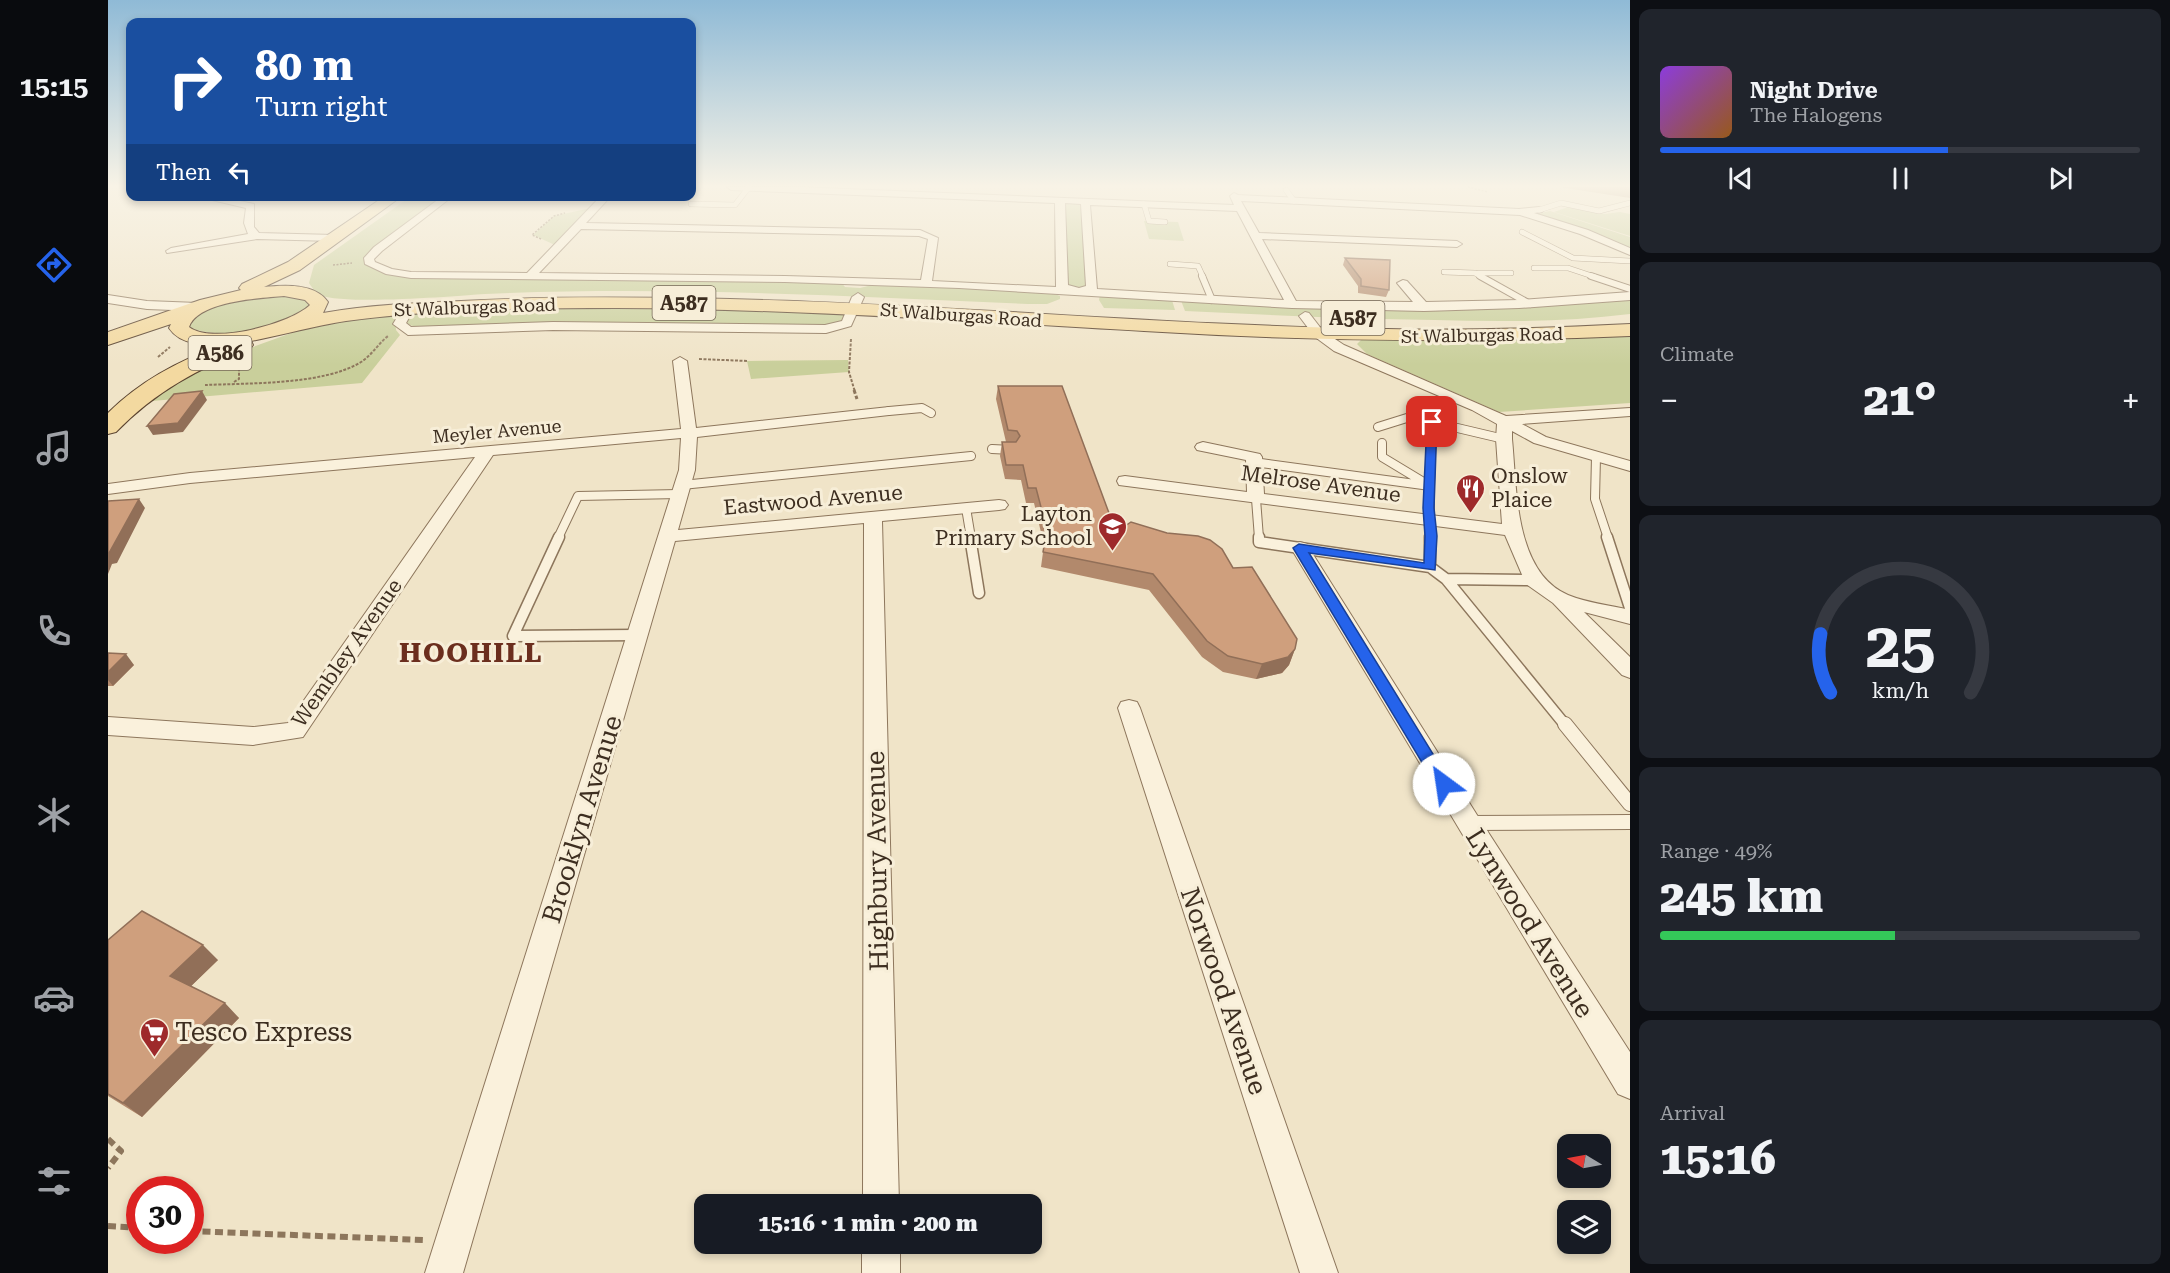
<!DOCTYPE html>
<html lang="en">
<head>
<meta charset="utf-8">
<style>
  :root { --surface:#171b24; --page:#20242c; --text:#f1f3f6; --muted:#9ea1a6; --line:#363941; --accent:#2563eb }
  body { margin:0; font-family:"Roboto Serif",serif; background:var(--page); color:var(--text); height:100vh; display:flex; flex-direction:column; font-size:22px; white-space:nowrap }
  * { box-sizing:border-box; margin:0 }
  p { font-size:20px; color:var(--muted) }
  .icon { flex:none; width:33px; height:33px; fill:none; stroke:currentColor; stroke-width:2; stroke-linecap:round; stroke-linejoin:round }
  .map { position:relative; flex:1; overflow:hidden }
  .panel { display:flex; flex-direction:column; gap:9px; padding:9px; background:#0d0f14; width:540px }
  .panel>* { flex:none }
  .guide { position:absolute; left:18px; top:18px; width:570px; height:183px; border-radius:12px; box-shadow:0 3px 9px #0003; background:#1a4fa0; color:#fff; overflow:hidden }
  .needle { width:39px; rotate:280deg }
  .fabs { position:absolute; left:1449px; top:1134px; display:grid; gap:12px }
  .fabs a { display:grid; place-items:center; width:54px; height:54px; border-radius:12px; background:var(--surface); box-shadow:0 3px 9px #0003; font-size:30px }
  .speed { position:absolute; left:18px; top:1176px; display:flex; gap:12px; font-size:30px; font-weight:700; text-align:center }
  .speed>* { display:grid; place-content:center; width:78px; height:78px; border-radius:50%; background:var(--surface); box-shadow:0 3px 9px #0003; line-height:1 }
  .speed .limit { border:9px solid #d22; background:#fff; color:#111 }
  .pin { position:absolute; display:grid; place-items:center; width:51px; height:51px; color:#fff; margin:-26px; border-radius:12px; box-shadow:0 3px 9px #0006 }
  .me { position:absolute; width:66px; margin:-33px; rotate:329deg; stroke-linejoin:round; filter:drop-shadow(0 0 4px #0008) }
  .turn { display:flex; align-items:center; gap:21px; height:126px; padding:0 30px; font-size:27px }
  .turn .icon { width:78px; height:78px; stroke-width:2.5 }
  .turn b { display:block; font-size:42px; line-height:51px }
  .then { display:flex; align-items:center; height:57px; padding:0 30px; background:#0003; gap:12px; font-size:22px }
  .big { font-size:45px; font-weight:800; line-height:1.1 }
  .panel .widget { flex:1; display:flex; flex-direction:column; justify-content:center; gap:9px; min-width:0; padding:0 21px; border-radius:12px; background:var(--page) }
  .panel .dial { align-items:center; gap:0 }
  .dial svg { height:156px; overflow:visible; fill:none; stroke:var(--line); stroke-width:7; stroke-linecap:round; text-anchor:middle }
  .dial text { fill:var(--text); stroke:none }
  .song { display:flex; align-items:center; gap:18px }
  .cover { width:72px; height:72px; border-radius:9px; background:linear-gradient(135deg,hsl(270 70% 55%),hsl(30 70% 35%)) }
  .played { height:6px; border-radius:3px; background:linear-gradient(90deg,var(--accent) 60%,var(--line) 60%) }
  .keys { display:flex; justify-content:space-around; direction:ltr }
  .heat { display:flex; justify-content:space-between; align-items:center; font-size:33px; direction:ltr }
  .charge { height:9px; border-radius:4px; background:linear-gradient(90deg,#34c759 49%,var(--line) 0) }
  .trip { position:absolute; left:586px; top:1194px; width:348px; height:60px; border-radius:12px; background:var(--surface); box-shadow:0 3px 9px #0003; font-weight:800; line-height:60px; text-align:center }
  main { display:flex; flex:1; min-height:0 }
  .dock { display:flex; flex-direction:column; width:108px; justify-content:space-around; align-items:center; background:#090b0e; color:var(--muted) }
  .dock .icon { width:42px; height:42px }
  .dock .current { color:var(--accent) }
  .dock b { font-size:27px; color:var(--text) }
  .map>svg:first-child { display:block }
  .green { fill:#c9cf9b }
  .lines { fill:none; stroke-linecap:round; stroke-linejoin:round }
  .service-far4-casing { stroke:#8d765c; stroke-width:6 }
  .service-far3-casing { stroke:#8d765c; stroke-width:8 }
  .service-far2-casing { stroke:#8d765c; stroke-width:10 }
  .service-far1-casing { stroke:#8d765c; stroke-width:13 }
  .service-casing { stroke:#8d765c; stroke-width:16 }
  .minor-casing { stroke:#8d765c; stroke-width:2 }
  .primary-casing { stroke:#5b4430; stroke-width:2 }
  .path-far3 { stroke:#8d765c; stroke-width:1.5; stroke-dasharray:2 1.5; stroke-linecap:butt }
  .path-far2 { stroke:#8d765c; stroke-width:2; stroke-dasharray:3 1.5; stroke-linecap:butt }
  .path-far1 { stroke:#8d765c; stroke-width:3; stroke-dasharray:4 2; stroke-linecap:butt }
  .path { stroke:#8d765c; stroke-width:6; stroke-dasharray:8 4.5; stroke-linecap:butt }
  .service-far4 { stroke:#faf1dc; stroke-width:5 }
  .service-far3 { stroke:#faf1dc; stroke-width:6 }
  .service-far2 { stroke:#faf1dc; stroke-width:8 }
  .service-far1 { stroke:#faf1dc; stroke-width:10 }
  .service { stroke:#faf1dc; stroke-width:14 }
  .minor { fill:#faf1dc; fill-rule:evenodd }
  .primary { fill:#f3d9a0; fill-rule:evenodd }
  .wall { fill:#b2896c }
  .shaded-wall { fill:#916f58 }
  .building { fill:#cf9f7d; stroke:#916f58; stroke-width:1.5 }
  .route { fill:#2563eb; stroke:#184099; stroke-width:1.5 }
  .labels { text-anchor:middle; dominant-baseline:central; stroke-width:6; stroke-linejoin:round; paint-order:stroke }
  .far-street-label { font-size:18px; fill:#3d2e20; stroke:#f7eed8 }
  .shield { fill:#f7eed8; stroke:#756857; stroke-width:1.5 }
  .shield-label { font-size:20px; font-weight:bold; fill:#3d2e20 }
  .poi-label { font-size:21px; fill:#3d2e20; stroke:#f7eed8; text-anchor:start }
  .street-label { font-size:21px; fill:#3d2e20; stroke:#f7eed8 }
  .near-street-label { font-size:26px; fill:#3d2e20; stroke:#f7eed8 }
  .near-poi-label { font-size:26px; fill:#3d2e20; stroke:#f7eed8; text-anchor:start }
  .district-label { font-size:27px; font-weight:bold; letter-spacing:1.5px; fill:#6b2e1e; stroke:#f7eed8 }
</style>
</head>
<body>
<main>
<nav class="dock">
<b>15:15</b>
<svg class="icon current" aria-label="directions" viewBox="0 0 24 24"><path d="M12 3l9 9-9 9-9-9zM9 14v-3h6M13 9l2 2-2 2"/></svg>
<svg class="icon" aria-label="music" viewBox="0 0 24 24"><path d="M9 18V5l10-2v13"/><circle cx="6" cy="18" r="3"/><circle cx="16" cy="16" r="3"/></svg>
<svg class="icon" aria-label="phone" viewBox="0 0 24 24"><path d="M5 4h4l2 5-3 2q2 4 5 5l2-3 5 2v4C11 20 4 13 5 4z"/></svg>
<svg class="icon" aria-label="climate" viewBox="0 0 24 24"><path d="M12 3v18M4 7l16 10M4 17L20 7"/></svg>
<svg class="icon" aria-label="car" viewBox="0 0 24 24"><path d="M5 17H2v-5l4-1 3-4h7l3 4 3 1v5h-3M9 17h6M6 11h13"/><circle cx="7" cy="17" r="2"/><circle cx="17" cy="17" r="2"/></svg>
<svg class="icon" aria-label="filters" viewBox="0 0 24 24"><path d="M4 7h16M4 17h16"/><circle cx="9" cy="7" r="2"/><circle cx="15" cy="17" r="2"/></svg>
</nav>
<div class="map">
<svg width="1522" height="1273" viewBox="0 0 1522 1273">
  <rect width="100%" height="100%" fill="#f0e4c8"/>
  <path class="green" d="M341 196 261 261 293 275 733 282 737 287 752 288 772 283 939 291 952 296V299L939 304H920C739 296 558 286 377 294 347 296 229 306 210 294 207 292 203 286 201 283L206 265 302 197Z
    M953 203 977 204 984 288 954 287Z
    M1460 207 1497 214 1512 212 1522 214V236L1446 212Z
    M483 208 447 245 425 235 446 216Z
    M1442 211 1522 237V252L1428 214Z
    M1036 221 1070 222 1076 241 1041 239Z
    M170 294 198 300 201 304C194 329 100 342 80 326L83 317 109 304Z
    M992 294 1063 297 1067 310 996 308 991 300Z
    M1522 296V314C1458 322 1392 322 1327 320 1243 319 1160 315 1077 311L1072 298 1277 306Z
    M484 306 726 311 738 315 733 327H311L300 325 297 320 305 315 317 312Z
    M284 315 287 318 288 330 292 335 254 383 44 401 60 387 109 360 214 322Z
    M1522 330V403L1391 412 1259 354 1249 344 1258 335Z
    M740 360 741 372 643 379 639 361Z"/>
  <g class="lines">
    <defs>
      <path id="service-far4" d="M1178 190 1186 201
        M583 204 627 205 641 187
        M1036 204 1041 221 1057 222
        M1431 210 1453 203 1491 211 1522 203
        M1414 232 1465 258 1522 261
        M1062 264 1090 266 1095 277
        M1426 268H1460L1487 277
        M1336 272 1367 273 1374 277
        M1370 273H1403"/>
      <path id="service-far3" d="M1094 276 1104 300
        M1372 276 1422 304
        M1483 276 1522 289"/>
      <path id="service-far2" d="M781 411 814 408 823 413
        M1270 427 1302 417 1324 422
        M1274 443V457L1322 486V538
        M884 449 904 450
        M1488 457 1487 499 1500 538
        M1146 462 1322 486 1324 422 1396 439
        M574 485 863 456
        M1148 499 1151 538
        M858 508 863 538
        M450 538 470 496 571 494"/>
      <path id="service-far1" d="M451 537 405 636 529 635
        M862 537 871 593
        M1151 537V542L1322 567 1338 579 1425 580
        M1322 537V567
        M1499 537 1522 608
        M1338 579 1458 726"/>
      <path id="service" d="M1457 724 1522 804
        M1360 823 1522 822"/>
      <path id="minor" d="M619 187H690L1126 205 1122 196 1126 193 1130 195 1411 209 1431 207 1436 210 1434 212 1426 213 1480 230 1522 248V255L1472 234 1412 215 1133 201 1151 233 1349 241 1354 244 1349 247 1154 239 1188 301 1305 302 1289 283 1295 280 1299 281 1318 302 1411 300 1522 292V300L1411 308 1316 311 1184 308 851 288 677 282 303 278 278 274 257 264 256 258 266 247 335 196H345L274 251 266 259 267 262 284 269 303 272 419 273 493 196H503L478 223 812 230 830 238 824 281 948 287 947 203 623 190ZM957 203 973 204 978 286 971 288 960 285ZM982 205 1129 211 1176 300 989 289ZM473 229 811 236 820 239 813 280 677 276 431 273Z
        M87 196H108L146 204V227L151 233 226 235 231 238 226 241 149 239 59 253 58 251 63 248 140 234 136 223 138 208Z
        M750 293 756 297 743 326 718 333 445 330 300 335 285 324 296 306 300 305 306 309 298 323 303 327 445 322 717 325 734 321 744 297Z
        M0 295 39 301 90 303 96 307 90 311 39 309 0 303Z
        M1197 312 1201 313 1215 331 1236 345 1398 416 1522 408V416L1414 424 1438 437 1522 461V471L1426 443 1404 431V439C1409 488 1406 572 1460 595 1479 603 1502 605 1522 610V624L1476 612 1522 657V678L1514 675 1445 603 1418 584 1397 535 1011 485 1009 481 1011 477 1017 476 1139 492 1138 460 1089 450 1087 447 1089 444 1095 442 1152 454 1154 457 1156 494 1394 524 1388 439 1389 424 1364 410 1226 351 1207 337 1191 316Z
        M572 357 579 361 588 428 781 407 788 411 781 415 589 437 587 470 570 530 891 500 897 501 900 505 897 509 891 510 774 521 791 1204H755L756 523 567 541 355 1273H317L571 470 573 438 385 455 195 737 145 745 0 735V717L145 727 180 723 367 457 82 483 0 494V484L82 473 573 429 565 361Z
        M1192 542 1199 544 1201 548 1369 815 1522 1052V1099L1510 1094 1183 548 1185 544Z
        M1021 700 1029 702 1032 708 1230 1273H1192L1010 708 1013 702Z
        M754 1244H792V1273H754Z"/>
      <path id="primary" d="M277 196H294L192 270 156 287C177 285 207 283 220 302L215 313C260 305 307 303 353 301 442 296 532 297 622 299 841 304 1060 326 1279 329 1360 331 1441 328 1522 324V336C1360 343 1198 341 1036 331 860 321 684 309 508 308 419 308 327 309 238 321 205 326 175 335 143 341L145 345 142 349C90 368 47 392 8 432L0 434V413C33 380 74 359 117 344 98 345 73 346 61 328L63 324 0 345V332L92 300 133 290 131 288 134 284 180 262ZM176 296 197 300 202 305C182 324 104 345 81 327 90 301 153 298 176 296Z"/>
    </defs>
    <use href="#service-far4" class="service-far4-casing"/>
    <use href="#service-far3" class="service-far3-casing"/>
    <use href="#service-far2" class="service-far2-casing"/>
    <use href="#service-far1" class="service-far1-casing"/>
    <use href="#service" class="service-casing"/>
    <use href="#minor" class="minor-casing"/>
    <use href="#primary" class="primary-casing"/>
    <path class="path-far3" d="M1360 187 1380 192
      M433 239 424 235 446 216 457 213
      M225 265 244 263"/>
    <path class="path-far2" d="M743 339 741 372 747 392
      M50 357 62 347
      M591 359 639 361
      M126 382 131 379V368
      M97 385C141 383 216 385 253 362 264 355 270 344 280 336"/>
    <path class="path-far1" d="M746 390 749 399"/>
    <path class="path" d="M0 1139 13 1151 0 1168
      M0 1226 32 1228
      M82 1231 315 1240"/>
    <use href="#service-far4" class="service-far4"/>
    <use href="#service-far3" class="service-far3"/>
    <use href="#service-far2" class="service-far2"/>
    <use href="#service-far1" class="service-far1"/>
    <use href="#service" class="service"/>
    <use href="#minor" class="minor"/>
    <use href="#primary" class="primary"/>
  </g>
  <path class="wall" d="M1451 187H1522V198Z
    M1237 258 1281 290 1278 297 1250 293V286L1235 265Z
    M890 386 1008 532 1125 568 1187 649 1181 665 1174 673 1148 679 1115 672 1094 657 1041 590 933 567 936 545 926 503H918L913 480 897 479 892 456 894 442H898L888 399Z
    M0 653 26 665 5 686H0Z
    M0 940 110 960 83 986 131 1018 34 1117 0 1096Z"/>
  <path class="shaded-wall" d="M94 391 99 400 75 432 45 435 39 426Z
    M31 499 37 508 9 563 4 564 0 574V553Z
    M1187 649 1181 665 1174 673 1148 679 1154 664Z
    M18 654 26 665 5 686 0 680V672Z
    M95 945 110 960 78 991 62 976Z
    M117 1003 131 1018 34 1117 15 1103Z"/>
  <path class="building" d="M1237 258 1282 260 1281 290 1253 286V279Z
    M890 386H954L1008 532 1023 522 1059 533 1090 536 1102 540 1114 549 1125 568 1144 567 1189 639 1187 649 1180 657 1154 664 1120 656 1099 641 1045 574 935 552 939 530 928 488H920L915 465H898L894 442H908L912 436 909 431 900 430Z
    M94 391 70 423 39 426 66 394Z
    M31 499 1 553H0V501Z
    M0 653 18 654 0 672Z
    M34 911 95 945 62 976 117 1003 15 1103 0 1094V940Z"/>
  <linearGradient id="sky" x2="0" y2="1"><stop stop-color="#8fbad6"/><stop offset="0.51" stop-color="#f8f3e6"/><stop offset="1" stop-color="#f8f3e6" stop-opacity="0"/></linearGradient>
  <rect width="1522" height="365" fill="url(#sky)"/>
  <path class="route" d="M1324 419 1329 422 1326 508 1329 536 1327 570 1201 553 1341 780 1344 784 1341 789 1336 790 1330 789 1185 548 1191 544 1316 563 1317 536 1315 508 1319 422Z"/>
  <defs>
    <symbol id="restaurant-pin" viewBox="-11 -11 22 30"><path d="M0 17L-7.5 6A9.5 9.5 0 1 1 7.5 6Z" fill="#9e2a2b" stroke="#f7eed8"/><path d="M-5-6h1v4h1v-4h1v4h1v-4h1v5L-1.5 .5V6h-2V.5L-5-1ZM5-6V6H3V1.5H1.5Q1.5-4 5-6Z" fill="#fff"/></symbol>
    <symbol id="school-pin" viewBox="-11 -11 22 30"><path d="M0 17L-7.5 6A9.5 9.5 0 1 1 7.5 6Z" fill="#9e2a2b" stroke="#f7eed8"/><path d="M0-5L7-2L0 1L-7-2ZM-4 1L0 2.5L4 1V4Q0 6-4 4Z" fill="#fff"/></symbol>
    <symbol id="supermarket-pin" viewBox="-11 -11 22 30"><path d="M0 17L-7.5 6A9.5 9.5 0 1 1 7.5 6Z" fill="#9e2a2b" stroke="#f7eed8"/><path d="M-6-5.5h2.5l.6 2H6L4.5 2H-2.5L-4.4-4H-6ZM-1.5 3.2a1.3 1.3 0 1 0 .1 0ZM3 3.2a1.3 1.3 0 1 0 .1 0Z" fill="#fff"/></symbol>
  </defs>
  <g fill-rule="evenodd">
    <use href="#restaurant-pin" x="1346" y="472" width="33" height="45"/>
    <use href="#school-pin" x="988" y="510" width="33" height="45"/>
    <use href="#supermarket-pin" x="30" y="1016" width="33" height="45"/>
  </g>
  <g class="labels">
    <g class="far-street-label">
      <text transform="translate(367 307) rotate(-2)">St Walburgas Road</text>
      <text transform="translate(853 315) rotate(4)">St Walburgas Road</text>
      <text transform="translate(1374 335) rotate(-1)">St Walburgas Road</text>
      <text transform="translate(389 431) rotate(-5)">Meyler Avenue</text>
    </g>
    <g class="shield">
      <rect x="544.5" y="286" width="63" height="34" rx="4.5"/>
      <rect x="1213.5" y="301" width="63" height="34" rx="4.5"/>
      <rect x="80.5" y="336" width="63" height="34" rx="4.5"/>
    </g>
    <g class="shield-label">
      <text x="576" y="303">A587</text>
      <text x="1245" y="318">A587</text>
      <text x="112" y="353">A586</text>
    </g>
    <g class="poi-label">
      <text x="1383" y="476">Onslow<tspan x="1383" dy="24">Plaice</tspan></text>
      <text x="984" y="514" text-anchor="end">Layton<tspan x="984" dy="24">Primary School</tspan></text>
    </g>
    <g class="street-label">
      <text transform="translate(1213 484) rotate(8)">Melrose Avenue</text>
      <text transform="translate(705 500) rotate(-5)">Eastwood Avenue</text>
      <text transform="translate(239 653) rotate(-55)">Wembley Avenue</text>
    </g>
    <g class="near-street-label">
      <text transform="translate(474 819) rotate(-73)">Brooklyn Avenue</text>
      <text transform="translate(769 861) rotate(-91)">Highbury Avenue</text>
      <text transform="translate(1422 923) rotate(58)">Lynwood Avenue</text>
      <text transform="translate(1116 991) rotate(71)">Norwood Avenue</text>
    </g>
    <g class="near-poi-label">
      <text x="67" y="1032">Tesco Express</text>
    </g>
    <g class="district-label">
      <text x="363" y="653">HOOHILL</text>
    </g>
  </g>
</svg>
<div class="fabs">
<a><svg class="needle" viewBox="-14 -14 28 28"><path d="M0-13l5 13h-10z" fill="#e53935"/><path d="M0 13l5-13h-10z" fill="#9ea1a6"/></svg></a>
<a><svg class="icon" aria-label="layers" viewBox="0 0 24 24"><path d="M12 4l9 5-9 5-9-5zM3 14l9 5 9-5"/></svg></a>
</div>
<div class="speed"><div class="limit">30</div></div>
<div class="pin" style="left:1324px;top:422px;background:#d93025"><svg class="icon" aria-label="arrive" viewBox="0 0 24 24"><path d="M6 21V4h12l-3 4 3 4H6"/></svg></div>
<svg class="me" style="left:1336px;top:784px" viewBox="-20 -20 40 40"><circle r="19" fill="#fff"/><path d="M0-13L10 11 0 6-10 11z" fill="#2563eb"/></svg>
<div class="trip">15:16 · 1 min · 200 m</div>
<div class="guide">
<div class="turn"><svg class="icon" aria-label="right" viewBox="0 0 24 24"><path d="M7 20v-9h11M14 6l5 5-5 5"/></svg><div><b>80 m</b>Turn right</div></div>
<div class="then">Then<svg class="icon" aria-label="left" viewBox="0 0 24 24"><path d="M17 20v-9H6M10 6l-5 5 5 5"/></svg></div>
</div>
</div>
<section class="panel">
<div class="widget">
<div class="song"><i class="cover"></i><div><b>Night Drive</b><p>The Halogens</p></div></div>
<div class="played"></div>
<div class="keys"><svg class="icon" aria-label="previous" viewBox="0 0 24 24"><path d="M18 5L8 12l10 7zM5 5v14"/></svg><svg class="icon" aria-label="pause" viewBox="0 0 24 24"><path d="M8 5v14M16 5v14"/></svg><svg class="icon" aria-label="next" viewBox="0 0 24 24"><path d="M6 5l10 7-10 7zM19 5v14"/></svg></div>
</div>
<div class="widget"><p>Climate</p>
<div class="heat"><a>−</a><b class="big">21°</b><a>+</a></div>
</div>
<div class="widget dial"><svg viewBox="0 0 100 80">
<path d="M14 69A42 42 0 1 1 86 69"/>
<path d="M14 69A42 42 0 0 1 9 39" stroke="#2563eb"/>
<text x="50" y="56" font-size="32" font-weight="700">25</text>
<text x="50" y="72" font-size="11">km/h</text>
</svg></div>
<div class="widget"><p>Range · 49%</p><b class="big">245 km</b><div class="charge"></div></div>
<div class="widget"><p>Arrival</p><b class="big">15:16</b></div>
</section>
</main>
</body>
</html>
